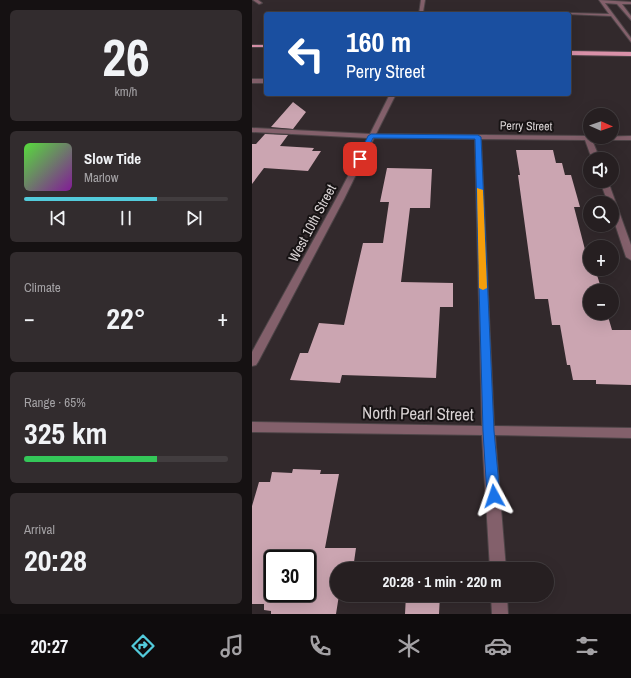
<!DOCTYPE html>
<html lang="en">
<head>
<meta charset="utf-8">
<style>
  :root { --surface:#261f21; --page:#322c2e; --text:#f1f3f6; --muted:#a4a2a5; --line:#423d3f; --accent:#53cbdb }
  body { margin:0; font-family:"Archivo Narrow",sans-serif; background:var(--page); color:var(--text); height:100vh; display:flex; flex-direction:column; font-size:15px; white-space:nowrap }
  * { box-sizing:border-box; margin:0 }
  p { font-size:13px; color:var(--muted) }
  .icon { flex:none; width:22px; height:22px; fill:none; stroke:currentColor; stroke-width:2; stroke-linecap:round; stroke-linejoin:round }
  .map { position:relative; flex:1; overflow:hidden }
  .sheet { display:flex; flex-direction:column; gap:10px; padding:10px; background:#151112; width:252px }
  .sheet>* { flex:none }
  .guide { position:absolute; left:12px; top:12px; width:307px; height:84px; border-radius:4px; box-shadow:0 4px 16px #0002,0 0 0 1px var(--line); background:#1a4fa0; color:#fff; overflow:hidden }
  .needle { width:26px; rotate:92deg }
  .controls { position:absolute; left:331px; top:108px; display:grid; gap:8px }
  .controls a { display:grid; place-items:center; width:36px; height:36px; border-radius:50%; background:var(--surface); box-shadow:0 4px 16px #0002,0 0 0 1px var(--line); font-size:20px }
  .speed { position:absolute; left:12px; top:550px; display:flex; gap:8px; font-size:20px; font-weight:700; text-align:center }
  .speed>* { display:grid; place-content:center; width:52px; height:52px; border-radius:50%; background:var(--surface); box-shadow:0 4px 16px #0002,0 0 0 1px var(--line); line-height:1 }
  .speed .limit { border:2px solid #111; border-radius:6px; background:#fff; color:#111 }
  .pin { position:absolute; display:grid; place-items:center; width:34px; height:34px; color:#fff; margin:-17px; border-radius:8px; box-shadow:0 2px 6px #0006 }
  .me { position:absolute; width:44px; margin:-22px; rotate:355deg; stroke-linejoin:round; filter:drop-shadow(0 0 3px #0008) }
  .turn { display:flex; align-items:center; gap:14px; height:84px; padding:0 16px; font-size:18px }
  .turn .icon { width:52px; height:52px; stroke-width:2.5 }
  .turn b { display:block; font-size:28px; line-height:34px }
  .big { font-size:30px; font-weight:800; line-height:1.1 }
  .sheet .card { flex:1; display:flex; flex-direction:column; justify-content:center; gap:6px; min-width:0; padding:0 14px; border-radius:6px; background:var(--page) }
  .sheet .dial { align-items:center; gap:0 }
  .dial b { font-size:52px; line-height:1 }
  .song { display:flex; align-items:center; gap:12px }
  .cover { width:48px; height:48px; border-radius:6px; background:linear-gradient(135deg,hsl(110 70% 55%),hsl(290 70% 35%)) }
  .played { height:4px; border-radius:2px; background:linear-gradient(90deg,var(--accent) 65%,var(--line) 65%) }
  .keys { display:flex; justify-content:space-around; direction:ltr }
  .heat { display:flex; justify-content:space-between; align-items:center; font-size:22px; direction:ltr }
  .charge { height:6px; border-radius:3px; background:linear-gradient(90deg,#34c759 65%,var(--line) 0) }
  .trip { position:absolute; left:78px; top:562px; width:224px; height:40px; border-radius:20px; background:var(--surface); box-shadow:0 4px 16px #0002,0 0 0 1px var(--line); font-weight:800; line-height:40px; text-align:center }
  .menu { display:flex; height:64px; justify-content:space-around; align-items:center; background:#0f0c0d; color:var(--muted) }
  .menu .icon { width:28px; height:28px }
  .menu .on { color:var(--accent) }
  .menu b { font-size:18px; color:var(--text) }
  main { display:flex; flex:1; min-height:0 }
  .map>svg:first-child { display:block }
  .building { fill:#cba5b1; fill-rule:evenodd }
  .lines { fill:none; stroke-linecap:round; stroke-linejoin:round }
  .minor-casing { stroke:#4d4447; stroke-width:2 }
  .major-casing { stroke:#4d4447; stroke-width:2 }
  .minor { fill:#83606b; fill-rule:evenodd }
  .major { fill:#d991a9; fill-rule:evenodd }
  .route { fill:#1a73e8; stroke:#114b97 }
  .slow { fill:#f59e0b }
  .labels { text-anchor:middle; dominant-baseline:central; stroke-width:4; stroke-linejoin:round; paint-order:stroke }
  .far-street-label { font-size:12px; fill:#d8d2d3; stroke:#171314 }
  .street-label { font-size:14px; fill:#d8d2d3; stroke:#171314 }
  .near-street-label { font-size:17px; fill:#d8d2d3; stroke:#171314 }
</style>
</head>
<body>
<main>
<section class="sheet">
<div class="card dial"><b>26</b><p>km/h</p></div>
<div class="card">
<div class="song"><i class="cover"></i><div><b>Slow Tide</b><p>Marlow</p></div></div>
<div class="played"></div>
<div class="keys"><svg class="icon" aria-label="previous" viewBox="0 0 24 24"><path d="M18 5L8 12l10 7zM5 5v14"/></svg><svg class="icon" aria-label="pause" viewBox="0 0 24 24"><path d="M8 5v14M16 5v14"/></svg><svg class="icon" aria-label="next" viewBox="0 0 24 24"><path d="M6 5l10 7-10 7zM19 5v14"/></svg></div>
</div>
<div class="card"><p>Climate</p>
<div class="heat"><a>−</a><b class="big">22°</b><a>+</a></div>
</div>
<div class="card"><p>Range · 65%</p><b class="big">325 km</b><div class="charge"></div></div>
<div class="card"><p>Arrival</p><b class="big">20:28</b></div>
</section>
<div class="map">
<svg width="379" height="614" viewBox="0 0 379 614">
  <rect width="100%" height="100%" fill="#32292c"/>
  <path class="building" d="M41 102 54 112 41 129 19 127Z
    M13 134 36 135 28 146 62 148 60 151H69L56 171 12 168 0 184V144H4Z
    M264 150H301L304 163H310L313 175H319L328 207H322L338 269 340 275H345L350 291H338V313H355L360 330H379V385L344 384V380H321L318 365H315L308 325H300L296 299H283L266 175H268Z
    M135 168 180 169 178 208H158L149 282 201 283V307H188L184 378 90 375 88 383 38 380 48 353H56L67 323 92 325 111 243H131L137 202H128Z
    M41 469 69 470 68 474H87L73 548H104L101 569H85V595H87L84 614H19V611L12 610V604H0V506L7 482H18L20 472 40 473ZM21 559H55V593H21Z
    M157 565 189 566V569H157Z
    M154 595H188L187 614H153Z"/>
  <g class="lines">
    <defs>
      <path id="minor" d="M1 0H6L10 3 7 4Z
        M169 0H173L171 12 265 14H167Z
        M347 0 379 2V4H370L379 16V20L365 4 353 3 379 38V42L359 16 315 14 317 13 357 14Z
        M0 79H14V83H0Z
        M138 94H144L124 134 338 136V137L379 136V140H340L348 159H340L333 140 229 139 242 426 379 428V438L243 435 254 569H238L230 435 0 432V422L230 426 223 139 122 138 92 199 6 362 4 365 0 366V352L84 199 116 138 0 132V128L118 134Z
        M348 181H356L379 245V260L374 257 360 215V203H356Z
        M239 595H255L256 614H240Z"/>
      <path id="major" d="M0 45H14V47H0Z
        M317 51 379 52V56L317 55Z"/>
    </defs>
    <use href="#minor" class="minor-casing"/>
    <use href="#major" class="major-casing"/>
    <use href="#minor" class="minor"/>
    <use href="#major" class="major"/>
  </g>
  <path class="route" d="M119 134 226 135 229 137 242 431 248 496 246 499 242 501 237 499 235 496 231 431 223 139 121 138 110 160H106L105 159 116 136Z"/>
  <path class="slow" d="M225 188 231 190 235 288 231 290 227 288Z"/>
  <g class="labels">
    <g class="far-street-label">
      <text transform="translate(274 126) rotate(1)">Perry Street</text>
    </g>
    <g class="street-label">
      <text transform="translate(60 223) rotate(-62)">West 10th Street</text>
    </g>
    <g class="near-street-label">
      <text transform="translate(166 413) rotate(1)">North Pearl Street</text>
    </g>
  </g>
</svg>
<div class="controls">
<a><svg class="needle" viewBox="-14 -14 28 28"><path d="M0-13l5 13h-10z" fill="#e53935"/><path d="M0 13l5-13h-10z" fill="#a4a2a5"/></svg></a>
<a><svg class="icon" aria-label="sound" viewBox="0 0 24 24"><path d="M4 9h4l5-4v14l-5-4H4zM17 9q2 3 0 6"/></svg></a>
<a><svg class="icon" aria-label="search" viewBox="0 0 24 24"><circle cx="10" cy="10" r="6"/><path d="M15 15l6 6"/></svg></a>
<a>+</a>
<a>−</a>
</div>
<div class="speed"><div class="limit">30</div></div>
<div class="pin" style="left:108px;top:159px;background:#d93025"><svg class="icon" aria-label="arrive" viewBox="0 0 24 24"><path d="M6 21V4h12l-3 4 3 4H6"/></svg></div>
<svg class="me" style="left:242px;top:496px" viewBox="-20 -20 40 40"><path d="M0-17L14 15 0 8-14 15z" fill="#1a73e8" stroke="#fff" stroke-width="4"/></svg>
<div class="trip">20:28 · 1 min · 220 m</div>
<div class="guide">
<div class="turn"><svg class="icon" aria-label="left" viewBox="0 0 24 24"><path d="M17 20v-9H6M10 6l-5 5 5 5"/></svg><div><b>160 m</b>Perry Street</div></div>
</div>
</div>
</main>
<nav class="menu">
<b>20:27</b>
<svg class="icon on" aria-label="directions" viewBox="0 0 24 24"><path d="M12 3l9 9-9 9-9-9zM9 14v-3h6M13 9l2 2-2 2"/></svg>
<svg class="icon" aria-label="music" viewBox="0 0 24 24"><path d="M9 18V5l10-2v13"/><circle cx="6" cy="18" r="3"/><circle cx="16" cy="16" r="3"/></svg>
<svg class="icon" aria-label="phone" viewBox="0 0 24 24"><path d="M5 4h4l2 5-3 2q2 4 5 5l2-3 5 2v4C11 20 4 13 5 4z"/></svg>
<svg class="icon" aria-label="climate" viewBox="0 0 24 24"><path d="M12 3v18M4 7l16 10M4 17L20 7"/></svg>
<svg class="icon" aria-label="car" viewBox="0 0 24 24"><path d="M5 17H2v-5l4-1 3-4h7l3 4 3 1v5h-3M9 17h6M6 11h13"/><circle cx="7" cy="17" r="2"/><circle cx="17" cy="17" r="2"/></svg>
<svg class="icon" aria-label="filters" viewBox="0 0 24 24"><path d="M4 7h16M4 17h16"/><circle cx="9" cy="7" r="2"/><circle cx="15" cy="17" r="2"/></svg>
</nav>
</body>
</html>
